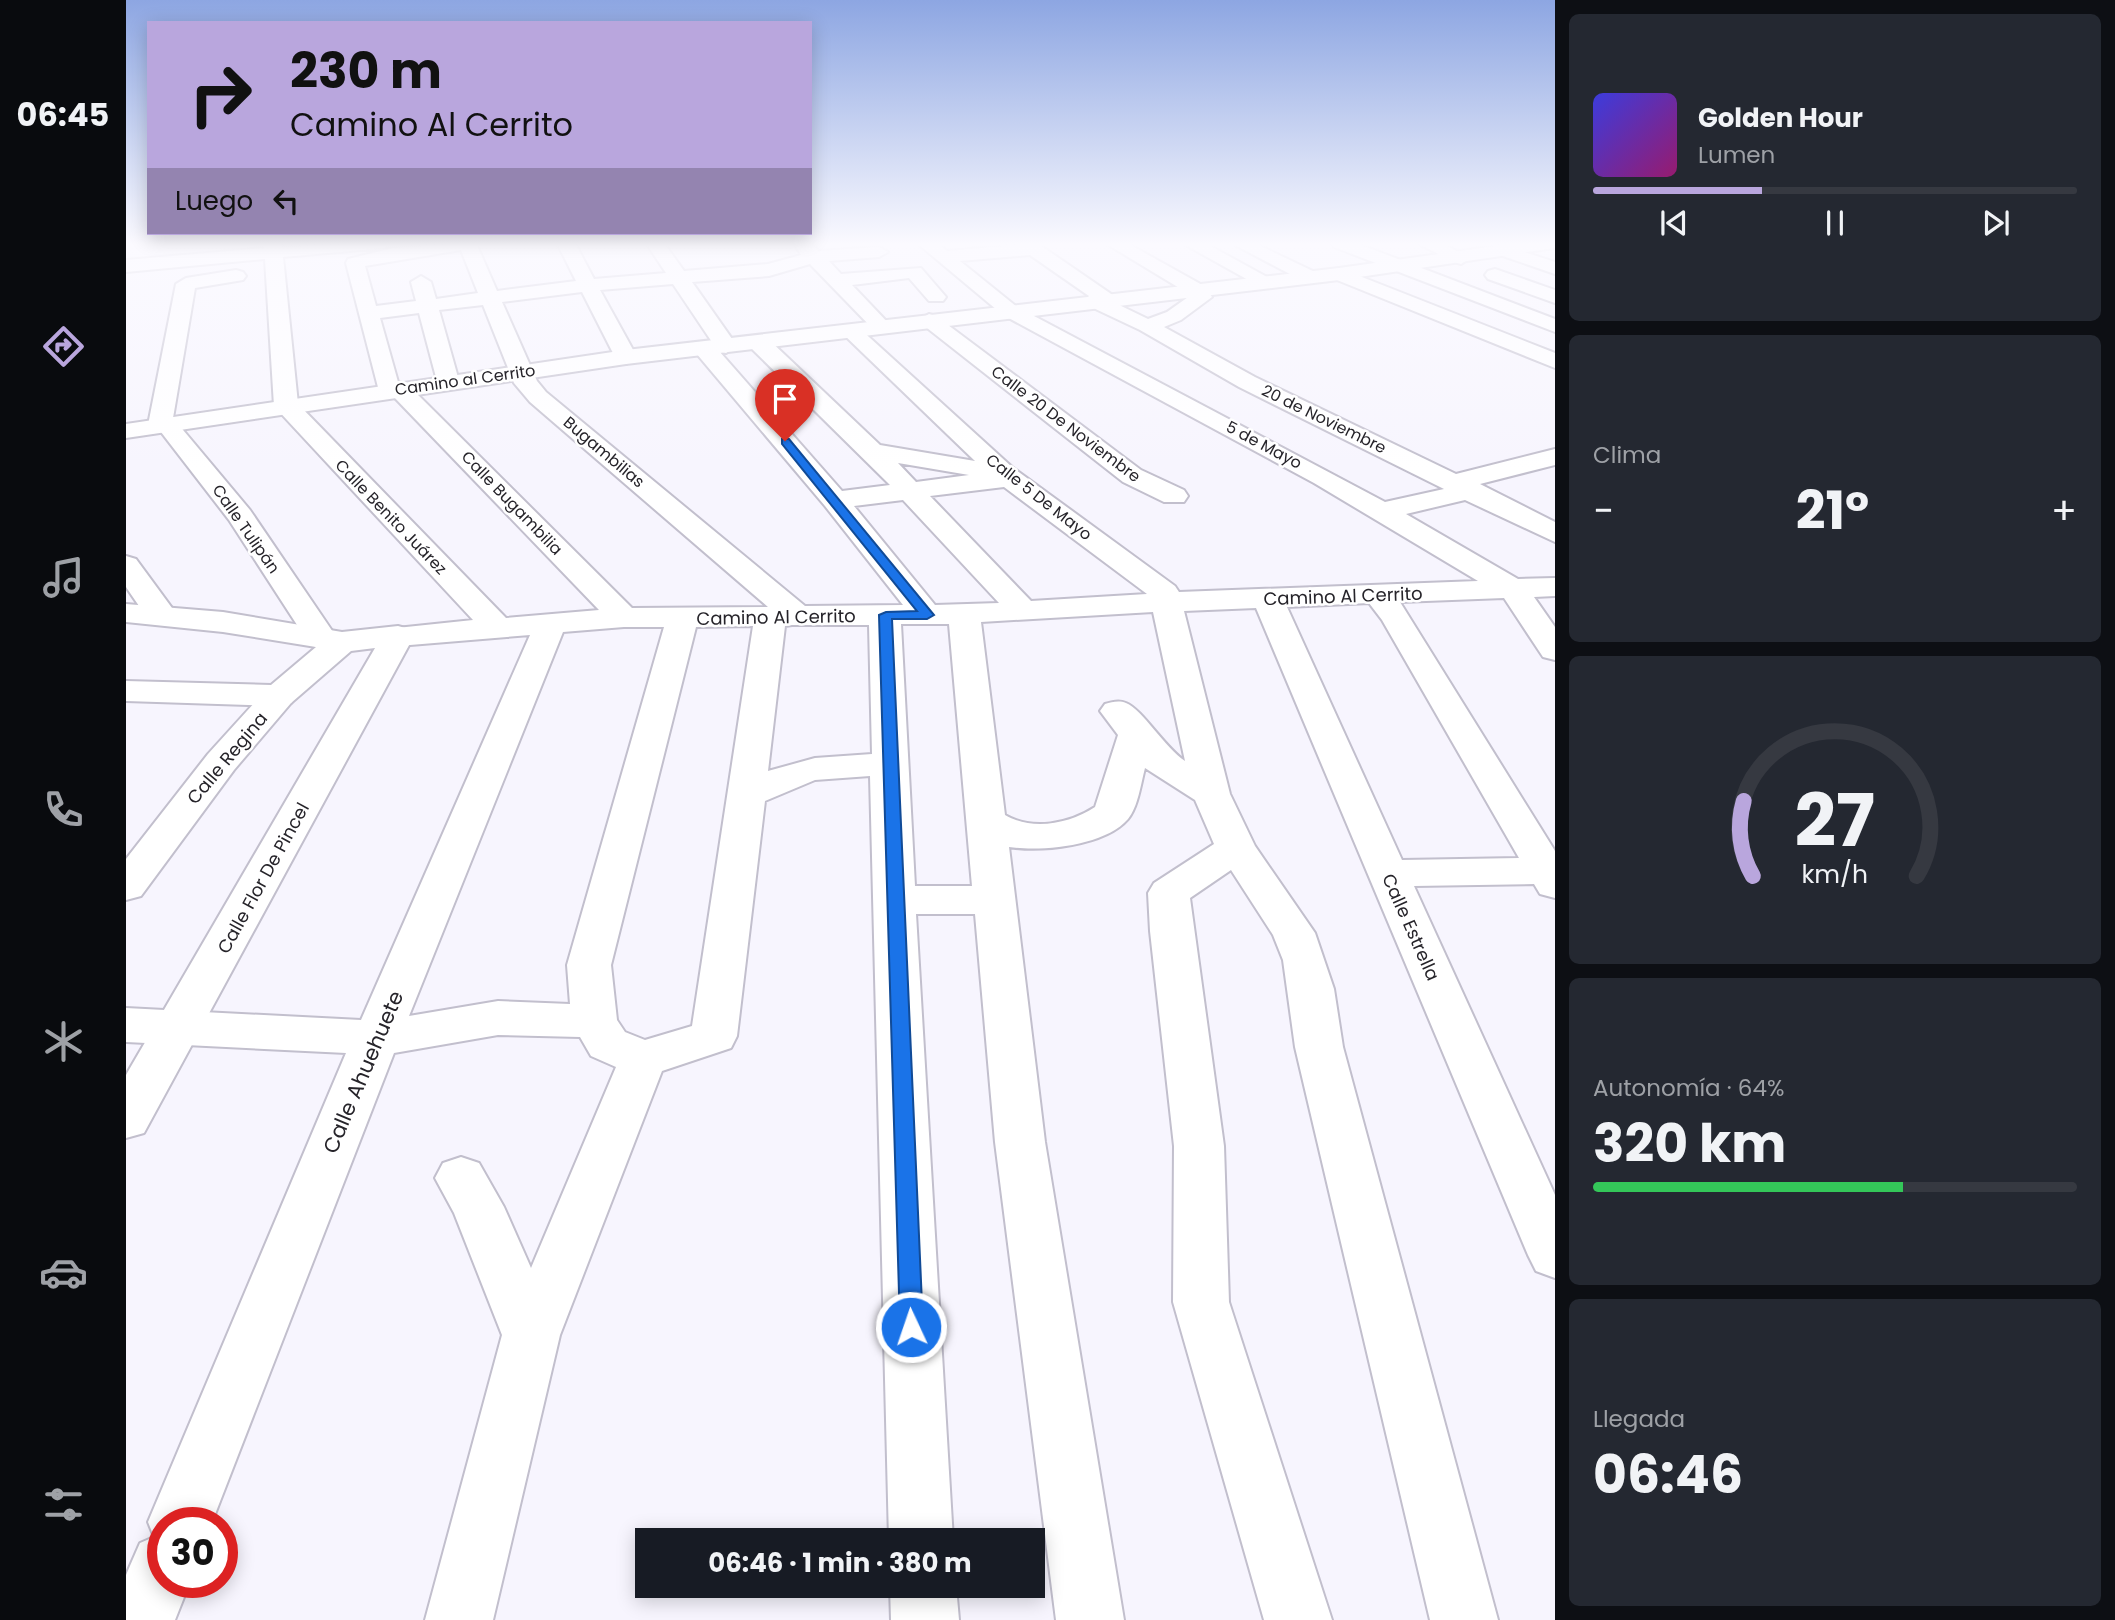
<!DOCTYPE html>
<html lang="es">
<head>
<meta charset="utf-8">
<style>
  :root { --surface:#171b24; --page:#242831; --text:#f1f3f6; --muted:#9ea1a6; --line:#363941; --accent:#b9a6dd }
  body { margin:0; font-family:Poppins,sans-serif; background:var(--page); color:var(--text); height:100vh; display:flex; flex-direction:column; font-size:26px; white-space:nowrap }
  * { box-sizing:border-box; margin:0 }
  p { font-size:23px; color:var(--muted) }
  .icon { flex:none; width:38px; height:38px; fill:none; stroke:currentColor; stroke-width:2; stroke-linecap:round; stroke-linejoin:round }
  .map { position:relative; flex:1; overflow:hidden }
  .details { display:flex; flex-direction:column; gap:14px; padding:14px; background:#0d0f14; width:560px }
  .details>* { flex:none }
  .hud { position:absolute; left:21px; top:21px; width:665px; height:214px; border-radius:0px; box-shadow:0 4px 18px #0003; background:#b9a6dd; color:#111; overflow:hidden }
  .speed { position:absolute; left:21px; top:1507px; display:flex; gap:14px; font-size:35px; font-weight:700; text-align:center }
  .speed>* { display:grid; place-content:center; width:91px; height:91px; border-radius:50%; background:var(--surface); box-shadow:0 4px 18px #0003; line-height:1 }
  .speed .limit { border:10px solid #d22; background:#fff; color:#111 }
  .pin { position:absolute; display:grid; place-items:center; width:60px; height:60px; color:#fff; margin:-72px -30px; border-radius:50% 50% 50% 0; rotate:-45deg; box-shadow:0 0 7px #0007 }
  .pin .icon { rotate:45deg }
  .me { position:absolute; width:77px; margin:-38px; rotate:357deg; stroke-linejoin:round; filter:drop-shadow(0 0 5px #0008) }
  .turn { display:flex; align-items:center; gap:24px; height:147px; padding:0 28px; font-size:32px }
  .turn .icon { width:91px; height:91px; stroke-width:2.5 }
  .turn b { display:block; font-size:49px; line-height:60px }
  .then { display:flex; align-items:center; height:66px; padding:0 28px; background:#0003; gap:14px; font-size:26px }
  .big { font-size:52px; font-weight:700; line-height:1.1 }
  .details .widget { flex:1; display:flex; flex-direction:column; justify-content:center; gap:10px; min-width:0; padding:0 24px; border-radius:10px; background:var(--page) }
  .details .dial { align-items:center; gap:0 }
  .dial svg { height:182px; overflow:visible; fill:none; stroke:var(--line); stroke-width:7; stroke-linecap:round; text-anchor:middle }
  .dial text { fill:var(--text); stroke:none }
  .song { display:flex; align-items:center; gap:21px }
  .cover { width:84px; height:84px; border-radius:10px; background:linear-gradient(135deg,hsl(240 70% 55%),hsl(320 70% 35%)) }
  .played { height:7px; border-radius:4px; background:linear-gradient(90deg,var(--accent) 35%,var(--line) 35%) }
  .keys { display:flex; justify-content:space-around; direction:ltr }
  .heat { display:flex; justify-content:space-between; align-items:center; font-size:38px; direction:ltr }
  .charge { height:10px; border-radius:5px; background:linear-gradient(90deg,#34c759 64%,var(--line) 0) }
  .trip { position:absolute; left:509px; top:1528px; width:410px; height:70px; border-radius:0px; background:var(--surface); box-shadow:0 4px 18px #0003; font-weight:700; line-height:70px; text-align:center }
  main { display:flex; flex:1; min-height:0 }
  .dock { display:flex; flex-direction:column; width:126px; justify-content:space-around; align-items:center; background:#090b0e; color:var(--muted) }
  .dock .icon { width:49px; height:49px }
  .dock .active { color:var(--accent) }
  .dock b { font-size:32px; color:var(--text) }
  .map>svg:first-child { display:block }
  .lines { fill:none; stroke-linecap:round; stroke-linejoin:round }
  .minor-casing { stroke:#c2bfcd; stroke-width:4 }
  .major-casing { stroke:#c2bfcd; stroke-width:4 }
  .minor { fill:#fff; fill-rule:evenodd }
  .major { fill:#fff; fill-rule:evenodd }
  .route { fill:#1a73e8; stroke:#114b97; stroke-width:2 }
  .labels { text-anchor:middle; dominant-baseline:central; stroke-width:5; stroke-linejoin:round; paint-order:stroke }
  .far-street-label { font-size:16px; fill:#26242a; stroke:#fff }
  .street-label { font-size:18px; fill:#26242a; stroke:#fff }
  .near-street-label { font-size:21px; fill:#26242a; stroke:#fff }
</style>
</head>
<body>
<main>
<nav class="dock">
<b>06:45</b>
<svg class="icon active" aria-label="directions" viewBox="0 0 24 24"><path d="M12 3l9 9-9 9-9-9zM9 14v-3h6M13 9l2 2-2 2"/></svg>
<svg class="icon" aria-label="music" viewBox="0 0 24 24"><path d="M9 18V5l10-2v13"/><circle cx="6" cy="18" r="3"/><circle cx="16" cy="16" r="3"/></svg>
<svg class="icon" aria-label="phone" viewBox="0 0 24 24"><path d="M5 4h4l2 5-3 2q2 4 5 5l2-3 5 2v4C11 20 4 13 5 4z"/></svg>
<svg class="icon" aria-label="climate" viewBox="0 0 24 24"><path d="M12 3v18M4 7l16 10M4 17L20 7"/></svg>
<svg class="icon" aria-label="car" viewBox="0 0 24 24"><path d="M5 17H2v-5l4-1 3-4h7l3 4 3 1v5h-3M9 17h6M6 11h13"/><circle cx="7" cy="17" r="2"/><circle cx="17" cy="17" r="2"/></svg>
<svg class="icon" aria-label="filters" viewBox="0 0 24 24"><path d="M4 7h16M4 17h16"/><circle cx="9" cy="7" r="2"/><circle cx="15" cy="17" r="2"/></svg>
</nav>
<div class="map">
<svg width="1429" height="1620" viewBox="0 0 1429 1620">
  <rect width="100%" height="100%" fill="#f7f5fe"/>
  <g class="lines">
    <defs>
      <path id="minor" d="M138 243H156V247L267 243 258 248 157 257 172 404 380 618 473 610 267 396 254 395 220 263 222 259 267 248 350 243 371 291 450 281 431 243H449L468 279 540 273 520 243H538L558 271 642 264 675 255 668 243H684L692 251 753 247 762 252 753 257 703 261 715 274 795 268 820 297 817 301H803L783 278 726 285 765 326 755 332 748 330 684 264 643 276 566 282 611 346 600 353 592 351 547 284 474 290 511 357 500 364 489 357 456 292 376 302 411 381 420 392 679 606 777 605 699 506 570 353 567 348 570 343H586L716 491 764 485 624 347 621 342 624 337H640L754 445 849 461 714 331 725 325 732 327 886 467 1049 586 1053 592 1352 581 1188 483 877 315 791 243H811L821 251 911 243 988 296 991 300 989 303 1022 319 1041 312 1065 295 979 243H1001L1078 286 1086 297 1055 320 1038 327 1129 377 1330 474 1429 449V465L1354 484 1429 522V542L1339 500 1280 514 1392 579 1429 578V596L1408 597 1429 627V660L1417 657 1378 598 1274 602 1429 851V898L1414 894 1408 884 1288 886 1429 1195V1278L1410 1271 1402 1255 1130 608 1058 611 1104 794 1129 846 1189 933 1208 989 1217 1047 1372 1620H1304L1169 1047 1157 960 1147 935 1105 870 1064 898 1098 1146 1103 1302 1206 1620H1138L1047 1302 1048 1146 1024 931 1022 893 1028 883 1088 844 1069 800 1019 768C1015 783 1012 807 1002 819 979 846 915 852 883 847L919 1142 998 1620H930L869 1142 849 914H790L827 1540H763L744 776 689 780 639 801 611 1036 605 1048 536 1071 434 1335 367 1620H299L376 1335 328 1213 309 1178 317 1163 335 1157 353 1163 378 1207 405 1268 490 1067 465 1056 454 1037 372 1035 268 1053 86 1522H37V1582H64L49 1620H0V1575L14 1543 28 1537 22 1522 220 1053 0 1042V1008L235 1020 404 635 272 646 261 643 256 636 261 629 347 620 148 406 139 259 0 272V260L138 248ZM335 250 352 293 310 299 305 282 295 276 285 282 290 301 250 306 239 266ZM904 255 963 296 958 301 961 305 1014 330 1113 387 1318 489 1259 502 891 307 834 261ZM357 305 388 383 404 402 642 607 506 608 281 384 272 382 254 318 293 313 311 381 322 388 333 381 313 310ZM772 463 843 475 790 482ZM878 487 1021 594 905 601 804 496ZM777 500 873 603 809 605 728 506ZM1243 603 1256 620 1393 858 1276 860 1161 607ZM1027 612 1059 761C1039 748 1016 709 1000 703 993 700 986 702 979 704L974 711 992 735 969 807C943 824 906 831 879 815L855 622ZM775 624H823L846 886H789ZM666 625H743L746 754 689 758 642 771 659 626ZM627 626 566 1026 519 1040 499 1032 491 1020 485 965 570 627ZM498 627H538L441 965 444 1004 372 1001 283 1016 437 632Z
        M1056 243H1079L1150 282 1147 286H1133Z
        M1128 243 1191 273 1194 277 1191 281H1177L1107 244Z
        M1205 243H1230L1429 319V332L1208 247Z
        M1291 243H1315L1344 258 1335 264 1328 262Z
        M1380 246 1429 262V274L1374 255 1371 251 1374 247Z
        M1213 268 1429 353V368L1206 278 1203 274 1206 270Z
        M1369 269 1429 290V303L1362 279 1359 275 1362 271Z
        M110 270 117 272 120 276 117 280 69 288 47 418 124 510 211 638 206 645 195 648 184 645 103 520 35 432 25 430 22 425 50 284 60 278Z
        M803 314 810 316 1015 470 1058 490 1062 496 1058 502H1038L997 482 796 324 793 320Z
        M0 556 10 559 46 608 51 615 46 622 35 624 24 622 0 587Z
        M153 686 165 689 170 696 165 703 108 770 15 896 0 900V859L82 754 141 689Z
        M764 1586H830L833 1620H765Z"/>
      <path id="major" d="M1391 243H1429V248L1213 280 500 364 0 438V424L500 350 1213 268Z
        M0 604 97 612 216 632 272 626 283 629 288 636 18 1133 0 1138V1075L249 648 225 651 165 703 153 706 0 701V681L145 685 190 647 97 632 0 622Z"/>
    </defs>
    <use href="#minor" class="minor-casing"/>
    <use href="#major" class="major-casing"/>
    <use href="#minor" class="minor"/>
    <use href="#major" class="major"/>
  </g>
  <linearGradient id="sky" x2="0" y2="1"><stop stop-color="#8da6e2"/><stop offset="0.52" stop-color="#fbfaff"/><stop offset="1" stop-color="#fbfaff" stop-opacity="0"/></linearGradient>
  <rect width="1429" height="470" fill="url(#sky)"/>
  <path class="route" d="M656 439H663L808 615 801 619H766L797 1327 794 1334 785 1337 777 1334 774 1327 753 615 760 612 791 611 656 444Z"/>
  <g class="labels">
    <g class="far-street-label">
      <text transform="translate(339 380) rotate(-8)">Camino al Cerrito</text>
      <text transform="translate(1198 419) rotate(26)">20 de Noviembre</text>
      <text transform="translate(940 424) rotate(37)">Calle 20 De Noviembre</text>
      <text transform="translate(1138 445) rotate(28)">5 de Mayo</text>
      <text transform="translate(478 452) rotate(40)">Bugambilias</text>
      <text transform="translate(913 497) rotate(38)">Calle 5 De Mayo</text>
      <text transform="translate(386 503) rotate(46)">Calle Bugambilia</text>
      <text transform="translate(265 517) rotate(46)">Calle Benito Juárez</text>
      <text transform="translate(120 529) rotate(55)">Calle Tulipán</text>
    </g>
    <g class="street-label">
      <text transform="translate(1217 596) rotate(-2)">Camino Al Cerrito</text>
      <text transform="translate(650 617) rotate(-1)">Camino Al Cerrito</text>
      <text transform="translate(101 758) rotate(-50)">Calle Regina</text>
      <text transform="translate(137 878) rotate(-61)">Calle Flor De Pincel</text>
      <text transform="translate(1285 927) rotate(66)">Calle Estrella</text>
    </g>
    <g class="near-street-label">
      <text transform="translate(237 1072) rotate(-67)">Calle Ahuehuete</text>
    </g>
  </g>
</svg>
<div class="speed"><div class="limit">30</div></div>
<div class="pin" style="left:659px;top:441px;background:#d93025"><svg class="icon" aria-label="arrive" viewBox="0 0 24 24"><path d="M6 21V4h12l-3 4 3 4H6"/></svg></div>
<svg class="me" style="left:785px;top:1327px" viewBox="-20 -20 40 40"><circle r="17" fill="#1a73e8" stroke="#fff" stroke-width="3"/><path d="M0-11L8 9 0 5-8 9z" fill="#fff"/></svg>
<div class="trip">06:46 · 1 min · 380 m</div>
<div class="hud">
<div class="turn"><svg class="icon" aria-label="right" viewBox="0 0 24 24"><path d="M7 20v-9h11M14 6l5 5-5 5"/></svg><div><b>230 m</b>Camino Al Cerrito</div></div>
<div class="then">Luego<svg class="icon" aria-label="left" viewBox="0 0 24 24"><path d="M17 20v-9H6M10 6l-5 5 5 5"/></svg></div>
</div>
</div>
<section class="details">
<div class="widget">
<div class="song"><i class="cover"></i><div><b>Golden Hour</b><p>Lumen</p></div></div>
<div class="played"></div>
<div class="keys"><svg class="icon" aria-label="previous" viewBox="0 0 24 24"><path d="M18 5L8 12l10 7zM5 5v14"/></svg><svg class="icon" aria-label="pause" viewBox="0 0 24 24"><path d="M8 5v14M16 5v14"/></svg><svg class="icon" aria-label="next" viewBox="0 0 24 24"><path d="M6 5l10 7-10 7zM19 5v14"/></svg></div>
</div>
<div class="widget"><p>Clima</p>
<div class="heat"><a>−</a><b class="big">21°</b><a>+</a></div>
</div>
<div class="widget dial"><svg viewBox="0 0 100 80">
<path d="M14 69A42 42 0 1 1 86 69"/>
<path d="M14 69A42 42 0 0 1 10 36" stroke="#b9a6dd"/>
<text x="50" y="56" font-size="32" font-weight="700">27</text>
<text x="50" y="72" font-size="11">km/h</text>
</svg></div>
<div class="widget"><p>Autonomía · 64%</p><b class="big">320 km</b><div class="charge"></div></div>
<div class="widget"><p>Llegada</p><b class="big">06:46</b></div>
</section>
</main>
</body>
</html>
